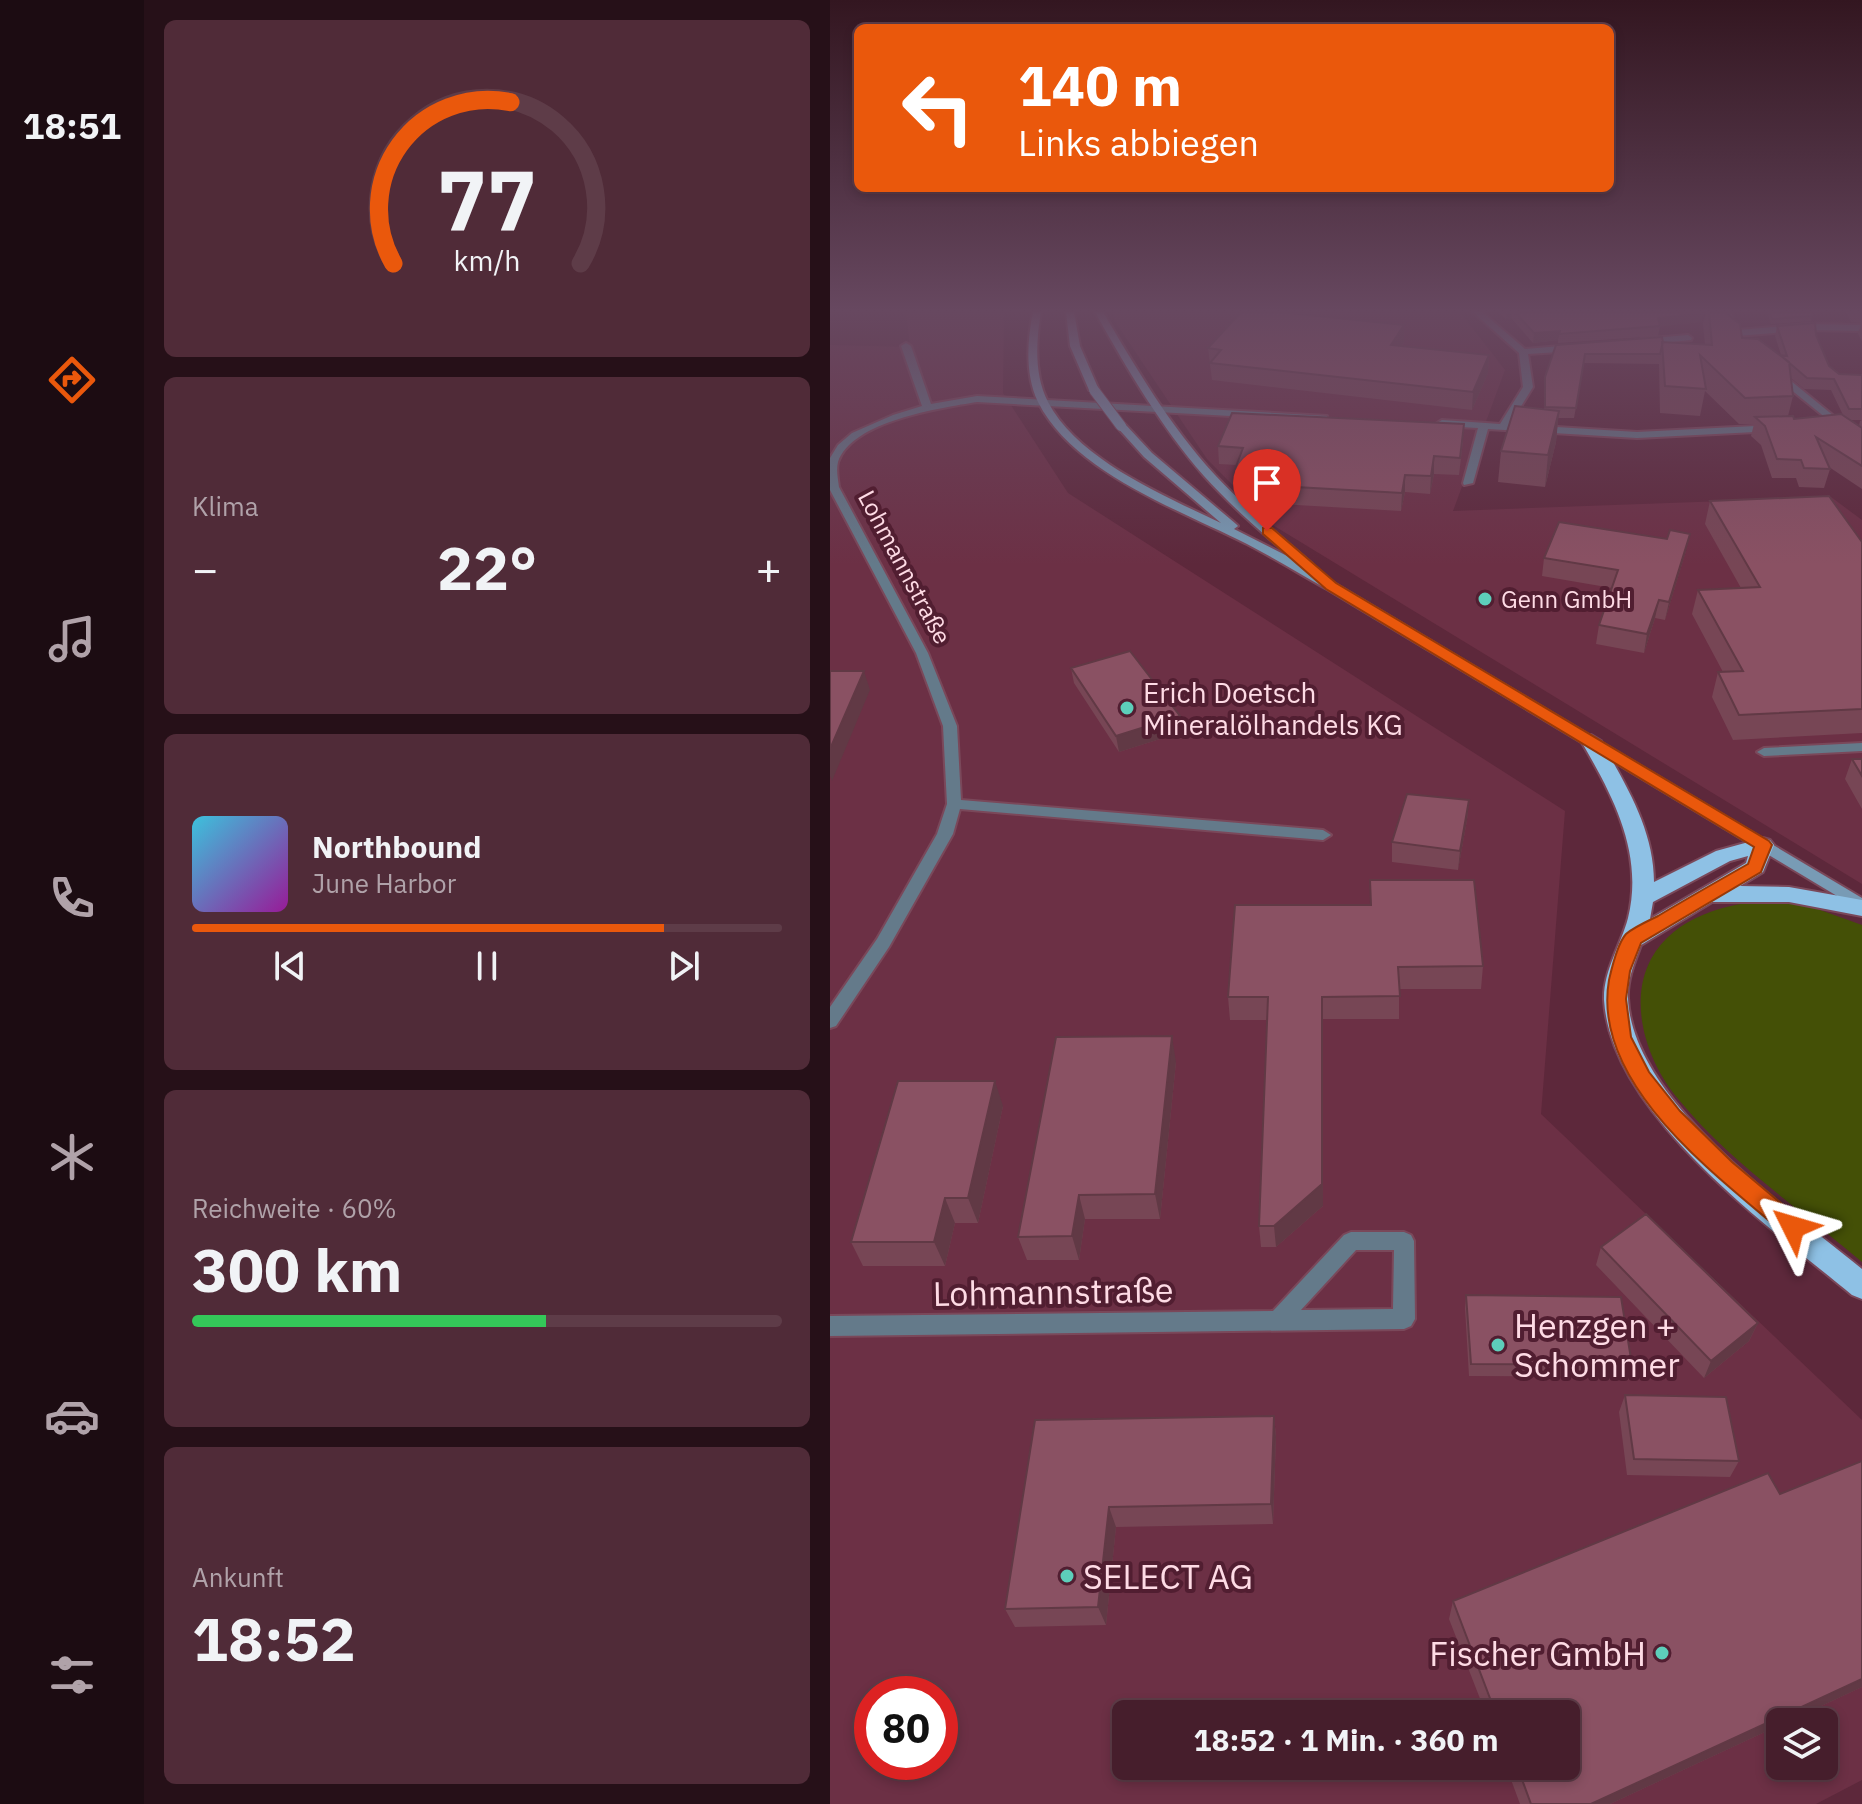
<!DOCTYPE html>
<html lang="de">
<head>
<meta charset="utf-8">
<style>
  :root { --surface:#461e2c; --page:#502b38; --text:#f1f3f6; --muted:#b0a2a9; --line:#5e3c48; --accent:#ea580c }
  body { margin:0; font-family:"IBM Plex Sans",sans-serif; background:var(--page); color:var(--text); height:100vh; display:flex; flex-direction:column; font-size:30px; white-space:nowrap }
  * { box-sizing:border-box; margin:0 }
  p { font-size:26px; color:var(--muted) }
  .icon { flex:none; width:44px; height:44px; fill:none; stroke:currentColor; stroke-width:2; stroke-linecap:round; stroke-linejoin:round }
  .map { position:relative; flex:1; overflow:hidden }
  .panel { display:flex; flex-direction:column; gap:20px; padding:20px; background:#261018; width:686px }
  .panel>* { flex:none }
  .hud { position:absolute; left:24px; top:24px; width:760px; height:168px; border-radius:12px; box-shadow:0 4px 12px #0003,0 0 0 2px var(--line); background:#ea580c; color:#fff; overflow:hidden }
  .buttons { position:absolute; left:936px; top:1708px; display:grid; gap:16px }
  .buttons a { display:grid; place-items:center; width:72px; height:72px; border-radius:12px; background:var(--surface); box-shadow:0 4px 12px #0003,0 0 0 2px var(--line); font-size:40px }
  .speed { position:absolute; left:24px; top:1676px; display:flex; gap:16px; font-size:40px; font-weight:700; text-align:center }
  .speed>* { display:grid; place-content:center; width:104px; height:104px; border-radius:50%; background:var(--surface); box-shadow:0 4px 12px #0003,0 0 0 2px var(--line); line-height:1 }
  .speed .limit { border:12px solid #d22; background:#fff; color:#111 }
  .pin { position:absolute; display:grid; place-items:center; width:68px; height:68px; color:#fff; margin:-82px -34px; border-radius:50% 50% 50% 0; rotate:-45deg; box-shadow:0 0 8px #0007 }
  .pin .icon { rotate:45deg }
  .me { position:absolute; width:88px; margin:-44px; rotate:310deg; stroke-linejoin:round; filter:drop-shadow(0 0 6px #0008) }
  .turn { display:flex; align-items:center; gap:28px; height:168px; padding:0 32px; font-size:36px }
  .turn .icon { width:104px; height:104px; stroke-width:2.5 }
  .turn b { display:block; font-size:56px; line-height:68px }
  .big { font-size:60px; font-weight:700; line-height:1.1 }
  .panel .tile { flex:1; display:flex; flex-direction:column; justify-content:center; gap:12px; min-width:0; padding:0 28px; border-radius:12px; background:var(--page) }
  .panel .dial { align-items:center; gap:0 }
  .dial svg { height:208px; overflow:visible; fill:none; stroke:var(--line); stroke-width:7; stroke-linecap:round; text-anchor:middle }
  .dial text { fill:var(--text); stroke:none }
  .song { display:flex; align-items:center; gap:24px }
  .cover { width:96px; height:96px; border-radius:12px; background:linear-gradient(135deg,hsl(190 70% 55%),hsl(300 70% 35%)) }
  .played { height:8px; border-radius:4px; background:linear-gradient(90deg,var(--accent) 80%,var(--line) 80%) }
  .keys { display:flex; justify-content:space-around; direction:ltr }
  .heat { display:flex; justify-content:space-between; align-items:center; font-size:44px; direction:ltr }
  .charge { height:12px; border-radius:6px; background:linear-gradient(90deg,#34c759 60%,var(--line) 0) }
  .trip { position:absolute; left:282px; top:1700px; width:468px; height:80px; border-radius:12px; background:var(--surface); box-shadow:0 4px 12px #0003,0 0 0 2px var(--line); font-weight:700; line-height:80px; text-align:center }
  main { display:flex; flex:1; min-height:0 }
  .dock { display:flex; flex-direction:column; width:144px; justify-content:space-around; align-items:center; background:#1c0c12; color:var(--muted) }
  .dock .icon { width:56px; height:56px }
  .dock .selected { color:var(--accent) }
  .dock b { font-size:36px; color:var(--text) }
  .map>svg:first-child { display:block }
  .built { fill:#6c3045; fill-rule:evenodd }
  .green { fill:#445006 }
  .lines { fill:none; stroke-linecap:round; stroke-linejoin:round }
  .minor-casing { stroke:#7a485a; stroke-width:4 }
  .secondary-casing { stroke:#7a485a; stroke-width:4 }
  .trunk-casing { stroke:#7a485a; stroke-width:4 }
  .minor { fill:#647a8a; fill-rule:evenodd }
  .secondary { fill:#789bb5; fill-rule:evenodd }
  .trunk { fill:#8ec1e5; fill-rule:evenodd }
  .secondary-bridge-casing { stroke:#7a485a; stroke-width:12; stroke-linecap:butt }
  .secondary-bridge { stroke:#789bb5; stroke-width:10 }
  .wall { fill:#774655; fill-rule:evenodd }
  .shaded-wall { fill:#613945 }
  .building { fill:#8a5163; stroke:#613945; stroke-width:2 }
  .route { fill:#ea580c; stroke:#983908; stroke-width:2 }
  .poi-dot { fill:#5dceba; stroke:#511e31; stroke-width:3 }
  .labels { text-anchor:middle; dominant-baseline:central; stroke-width:8; stroke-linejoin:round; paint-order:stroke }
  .far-street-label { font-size:24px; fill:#fedbe5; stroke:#511e31 }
  .far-poi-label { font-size:24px; fill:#fedbe5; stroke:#511e31; text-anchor:start }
  .poi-label { font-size:28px; fill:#fedbe5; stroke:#511e31; text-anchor:start }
  .near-street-label { font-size:34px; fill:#fedbe5; stroke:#511e31 }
  .near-poi-label { font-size:34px; fill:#fedbe5; stroke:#511e31; text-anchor:start }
</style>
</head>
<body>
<main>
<nav class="dock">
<b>18:51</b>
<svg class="icon selected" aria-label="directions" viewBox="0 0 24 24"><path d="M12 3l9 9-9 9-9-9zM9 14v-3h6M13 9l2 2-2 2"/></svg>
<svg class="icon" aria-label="music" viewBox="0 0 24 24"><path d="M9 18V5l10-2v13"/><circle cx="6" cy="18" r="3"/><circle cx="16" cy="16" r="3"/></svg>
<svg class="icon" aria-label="phone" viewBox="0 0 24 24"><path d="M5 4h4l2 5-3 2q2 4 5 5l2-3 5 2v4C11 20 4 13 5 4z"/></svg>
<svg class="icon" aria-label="climate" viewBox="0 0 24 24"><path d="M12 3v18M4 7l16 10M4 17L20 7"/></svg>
<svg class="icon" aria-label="car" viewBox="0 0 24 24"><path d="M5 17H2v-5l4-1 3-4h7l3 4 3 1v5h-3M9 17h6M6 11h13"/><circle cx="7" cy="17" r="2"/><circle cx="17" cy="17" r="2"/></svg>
<svg class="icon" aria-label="filters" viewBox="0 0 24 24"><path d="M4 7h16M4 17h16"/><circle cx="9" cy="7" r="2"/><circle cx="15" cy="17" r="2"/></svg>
</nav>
<section class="panel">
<div class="tile dial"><svg viewBox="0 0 100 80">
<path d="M14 69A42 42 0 1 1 86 69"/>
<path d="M14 69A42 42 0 0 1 59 7" stroke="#ea580c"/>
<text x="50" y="56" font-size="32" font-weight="700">77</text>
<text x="50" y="72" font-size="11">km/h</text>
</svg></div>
<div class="tile"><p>Klima</p>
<div class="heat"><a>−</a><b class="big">22°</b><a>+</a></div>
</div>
<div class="tile">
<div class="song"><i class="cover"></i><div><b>Northbound</b><p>June Harbor</p></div></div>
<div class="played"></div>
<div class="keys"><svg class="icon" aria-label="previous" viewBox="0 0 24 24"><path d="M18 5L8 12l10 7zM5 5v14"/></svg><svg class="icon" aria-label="pause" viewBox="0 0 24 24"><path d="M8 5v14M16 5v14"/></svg><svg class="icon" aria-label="next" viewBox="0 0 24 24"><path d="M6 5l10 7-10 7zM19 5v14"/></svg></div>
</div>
<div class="tile"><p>Reichweite · 60%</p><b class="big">300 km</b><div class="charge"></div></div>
<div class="tile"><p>Ankunft</p><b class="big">18:52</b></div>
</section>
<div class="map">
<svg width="1032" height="1804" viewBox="0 0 1032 1804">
  <rect width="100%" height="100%" fill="#5d283b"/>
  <path class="built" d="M76 312H174L173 393 238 493 735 811 711 1114 1032 1420V1780L986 1804H0V345L80 347ZM42 1694H110V1762H42ZM296 1714H736V1766H296ZM950 1722H994V1766H950Z
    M283 312H630L675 370 623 511 1001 497 1032 520V884L441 524 377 459 284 320Z"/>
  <path class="green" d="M941 900 979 906 1032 925V1262C972 1211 899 1161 849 1100 818 1064 797 1004 821 959 845 916 895 904 941 900Z"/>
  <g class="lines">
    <defs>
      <path id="minor" d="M643 312H652L695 349 744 345 749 348 744 351 698 354 703 387 680 424 807 432 945 425 950 428 945 431 807 438 658 429 643 483 634 485 633 483 648 428 612 426 607 423 612 420 670 424 693 387 689 353Z
        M979 324 1032 325V331L979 330 895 337 891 334 895 331Z
        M858 335 862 338 861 340 811 345 806 342 811 339Z
        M76 343 81 346 101 404 147 396 497 416V420L493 421 147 402C110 408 22 421 8 462 6 470 8 479 9 487L98 653 127 726 131 800 493 830 501 835 493 840 130 809 123 834 59 947 6 1026 0 1028V1007L47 939 107 834 117 804 113 726 86 653 0 490V458L8 445 22 433 63 415 92 406 71 346Z
        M944 372H950L1032 439V447L944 376Z
        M1032 743V751L934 756 927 752 934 748Z
        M521 1232H574L581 1235 584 1241 585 1319 581 1326 574 1329 0 1336V1316L443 1311 514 1235ZM526 1250H564L563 1309 471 1310Z"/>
      <path id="secondary" d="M203 312H211C206 341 204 375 218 402 248 460 335 496 391 523L314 457 286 426 295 424 322 453 406 524 408 526 404 529 465 560C433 534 402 507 374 476 331 427 297 369 265 312H273C306 368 340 426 385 475 414 506 447 534 480 562L482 564 477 567 1032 898V911L497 589C470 574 444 558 417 544 350 510 244 473 208 402 195 375 197 341 203 312Z
        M236 312H244L250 346 269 390 267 392 259 390 240 346Z"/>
      <path id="trunk" d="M761 735 771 741C796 785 824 830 824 882L886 851 933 838 940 840 944 845 933 872 910 886 959 887 1032 900V916L959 902H882L811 945C805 961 797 980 798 998 802 1101 957 1208 1032 1269V1299L1022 1295C940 1227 781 1114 774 1000 773 971 791 945 798 918 814 853 783 796 751 741ZM918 856 916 863 820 919 823 902 900 861Z"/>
    </defs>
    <use href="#minor" class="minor-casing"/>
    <use href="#secondary" class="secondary-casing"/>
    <use href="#trunk" class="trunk-casing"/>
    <use href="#minor" class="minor"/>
    <use href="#secondary" class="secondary"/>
    <use href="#trunk" class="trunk"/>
    <defs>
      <path id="secondary-bridge" d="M264 390 291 426"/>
    </defs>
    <use href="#secondary-bridge" class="secondary-bridge-casing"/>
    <use href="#secondary-bridge" class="secondary-bridge"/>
  </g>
  <path class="wall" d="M669 312H872L873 313 871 322 830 326 828 336 728 343V340L703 343 682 319H676Z
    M876 312H903L904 319 912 338 950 355H951L945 336 947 326 986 335 999 366 1009 374 1032 375V420H1020L1029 426 1030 421 1032 420V489L999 467 1000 469 994 488 969 487 966 478H942L931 445 921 436 924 424H909L875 391 870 416 830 413 829 364 754 363 744 418H728L726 442 715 487 668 482 671 451 714 409 715 377 726 345 833 342 875 345 873 324ZM961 378 974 389 1001 390 1013 415 964 419 958 416 963 396Z
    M937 312H982V316L981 321 941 324Z
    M1016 312H1032V323L1021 322Z
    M1031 324H1032V341L1028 334Z
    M574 342 572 346 659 355 658 373 642 410 382 380 378 348Z
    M633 441 629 475 604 474 600 494 575 492 571 511 449 504V498L424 497 423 488 406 487 405 469 406 465 389 464 388 446Z
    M880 501 1032 542V733L903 740 882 697 888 672H893L862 614 868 590 911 588 875 524Z
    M856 551 835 620 825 618 814 653 766 644 769 625 782 588 712 576 714 558Z
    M241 668 352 732 289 752 244 683Z
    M1022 759H1032V809L1015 779Z
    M639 800 637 820 628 870 562 862V842Z
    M540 880 653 966 651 989H569V1019H492L493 1206 446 1247H431L429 1226 437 1020H400L398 997 540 905Z
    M346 1062 330 1219H255L249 1260H197L188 1237Z
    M173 1106 148 1223H125L115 1266H33L21 1242Z
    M771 1247 928 1323 919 1341 874 1378 766 1265Z
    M636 1295 802 1365 798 1377 639 1376 635 1308Z
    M795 1395 909 1461 900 1477 797 1475 789 1412Z
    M444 1416 446 1437 443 1524 286 1527 276 1625 185 1627 175 1609 205 1420Z
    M623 1601 1032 1687 957 1722H950V1725L780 1804H690L676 1766H736V1714H656L619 1619Z"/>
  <path class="shaded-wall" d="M677 312H682V319H676Z
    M873 313 871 322 827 327 828 318Z
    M574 325V342L561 362V345Z
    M730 331 728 340 703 343 704 333Z
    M659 355 658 373 642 410 643 392Z
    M729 411 726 442 715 487 718 455Z
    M604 456V474L600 494 601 476Z
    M575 475V492L571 511 572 493Z
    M860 534 856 551 835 620 839 602Z
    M829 600 825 618 814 653 817 634Z
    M34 671 40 690 2 781 0 776V749Z
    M350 716 352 732 289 752 286 736Z
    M639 800 637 820 628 870 630 851Z
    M492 997 493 1206 446 1247 444 1226Z
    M342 1036 346 1062 330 1219 325 1194Z
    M165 1081 173 1106 148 1223 138 1198Z
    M249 1195 255 1219 249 1260 242 1236Z
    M115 1198 125 1223 115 1266 104 1242Z
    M928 1323 919 1341 874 1378 881 1361Z
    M444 1416 446 1437 443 1524 441 1504Z
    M279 1507 286 1527 276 1625 268 1607Z
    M1032 1679V1687L957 1722H950V1725L780 1804H761Z"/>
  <path class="building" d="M411 312H449L574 325 561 345 659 355 643 392 380 363 391 350 378 348Z
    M685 312H872L873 313 828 318 830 326 729 334 730 331 704 333Z
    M879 312H895L910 324 912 338 928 339 959 362 963 396 915 398 870 355 876 389 835 386 832 342 882 345Z
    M895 312H903L904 318 903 319Z
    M940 312H982V316L942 319Z
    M985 323 986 335 999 366 1009 374 1032 375V409H1019L1004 379 977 378 950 355 957 356 947 326Z
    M832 337 833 342 830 354H755L746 408 715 407V377L726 345Z
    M685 406 729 411 718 455 671 451Z
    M402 413 634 424 630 458 604 456 601 476 575 475 572 493 448 486 450 481 423 479 426 470 405 469 413 448 388 446Z
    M1011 414 1032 428V466L986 437 1000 469 974 468 971 460 947 459 935 426 925 417 963 416 964 419Z
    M999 496 1032 542V709L909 715 888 672 913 671 868 590 930 587 880 501Z
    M729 522 837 539 840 530 860 534 839 602 829 600 817 634 769 625 788 570 714 558Z
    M300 651 350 716 286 736 241 668Z
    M0 671H34L0 749Z
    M1022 759H1032V776Z
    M577 794 639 800 630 851 562 842Z
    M540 880H644L653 966 568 967 570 996 492 997V1184L444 1226H429L438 997H398L405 905H541Z
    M342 1036 325 1194 249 1195 242 1236 188 1237 226 1037Z
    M68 1081H165L138 1198H115L104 1242H21Z
    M816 1214 928 1323 881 1361 771 1247Z
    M636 1295 791 1297 802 1365 641 1364Z
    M795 1395 896 1397 909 1461 804 1459Z
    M444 1416 441 1504 279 1507 268 1607 175 1609 205 1420Z
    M1032 1461V1679L761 1804H701L687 1766H736V1714H666L623 1601 938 1473 950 1494Z"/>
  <linearGradient id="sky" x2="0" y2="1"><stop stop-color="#331620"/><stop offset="0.55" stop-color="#674860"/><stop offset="1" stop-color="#674860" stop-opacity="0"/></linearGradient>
  <rect width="1032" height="565" fill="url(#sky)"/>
  <path class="route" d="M433 528H442L506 583 939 841 942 845 931 872 811 943 800 971 796 999 801 1037 819 1072 850 1111 902 1162 971 1220 975 1227 971 1234 963 1237 955 1234C886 1175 761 1084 779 980 782 967 787 944 796 934 804 927 818 921 828 916 858 898 888 881 918 864L924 847 496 589 433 534Z"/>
  <g class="poi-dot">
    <circle cx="655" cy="599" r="8"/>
    <circle cx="297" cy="708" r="8"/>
    <circle cx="668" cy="1345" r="8"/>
    <circle cx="237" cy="1576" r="8"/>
    <circle cx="832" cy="1653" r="8"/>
  </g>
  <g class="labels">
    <g class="far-street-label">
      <text transform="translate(75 567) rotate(62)">Lohmannstraße</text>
    </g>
    <g class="far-poi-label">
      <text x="671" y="599">Genn GmbH</text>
    </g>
    <g class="poi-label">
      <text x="313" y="692">Erich Doetsch<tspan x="313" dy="32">Mineralölhandels KG</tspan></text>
    </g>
    <g class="near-street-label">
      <text transform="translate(223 1291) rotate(-1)">Lohmannstraße</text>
    </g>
    <g class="near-poi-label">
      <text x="684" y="1325">Henzgen +<tspan x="684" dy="39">Schommer</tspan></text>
      <text x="253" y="1576">SELECT AG</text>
      <text x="816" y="1653" text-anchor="end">Fischer GmbH</text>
    </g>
  </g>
</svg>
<div class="buttons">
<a><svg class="icon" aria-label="layers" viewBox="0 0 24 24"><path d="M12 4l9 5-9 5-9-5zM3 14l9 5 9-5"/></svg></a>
</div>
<div class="speed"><div class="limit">80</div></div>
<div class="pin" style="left:437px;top:531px;background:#d93025"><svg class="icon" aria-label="arrive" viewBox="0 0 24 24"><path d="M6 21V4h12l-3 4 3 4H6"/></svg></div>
<svg class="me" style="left:963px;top:1227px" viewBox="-20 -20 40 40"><path d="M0-17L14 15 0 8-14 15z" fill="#ea580c" stroke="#fff" stroke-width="4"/></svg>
<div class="trip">18:52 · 1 Min. · 360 m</div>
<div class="hud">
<div class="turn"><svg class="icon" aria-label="left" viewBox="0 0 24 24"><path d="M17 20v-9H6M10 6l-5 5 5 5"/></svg><div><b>140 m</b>Links abbiegen</div></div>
</div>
</div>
</main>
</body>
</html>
